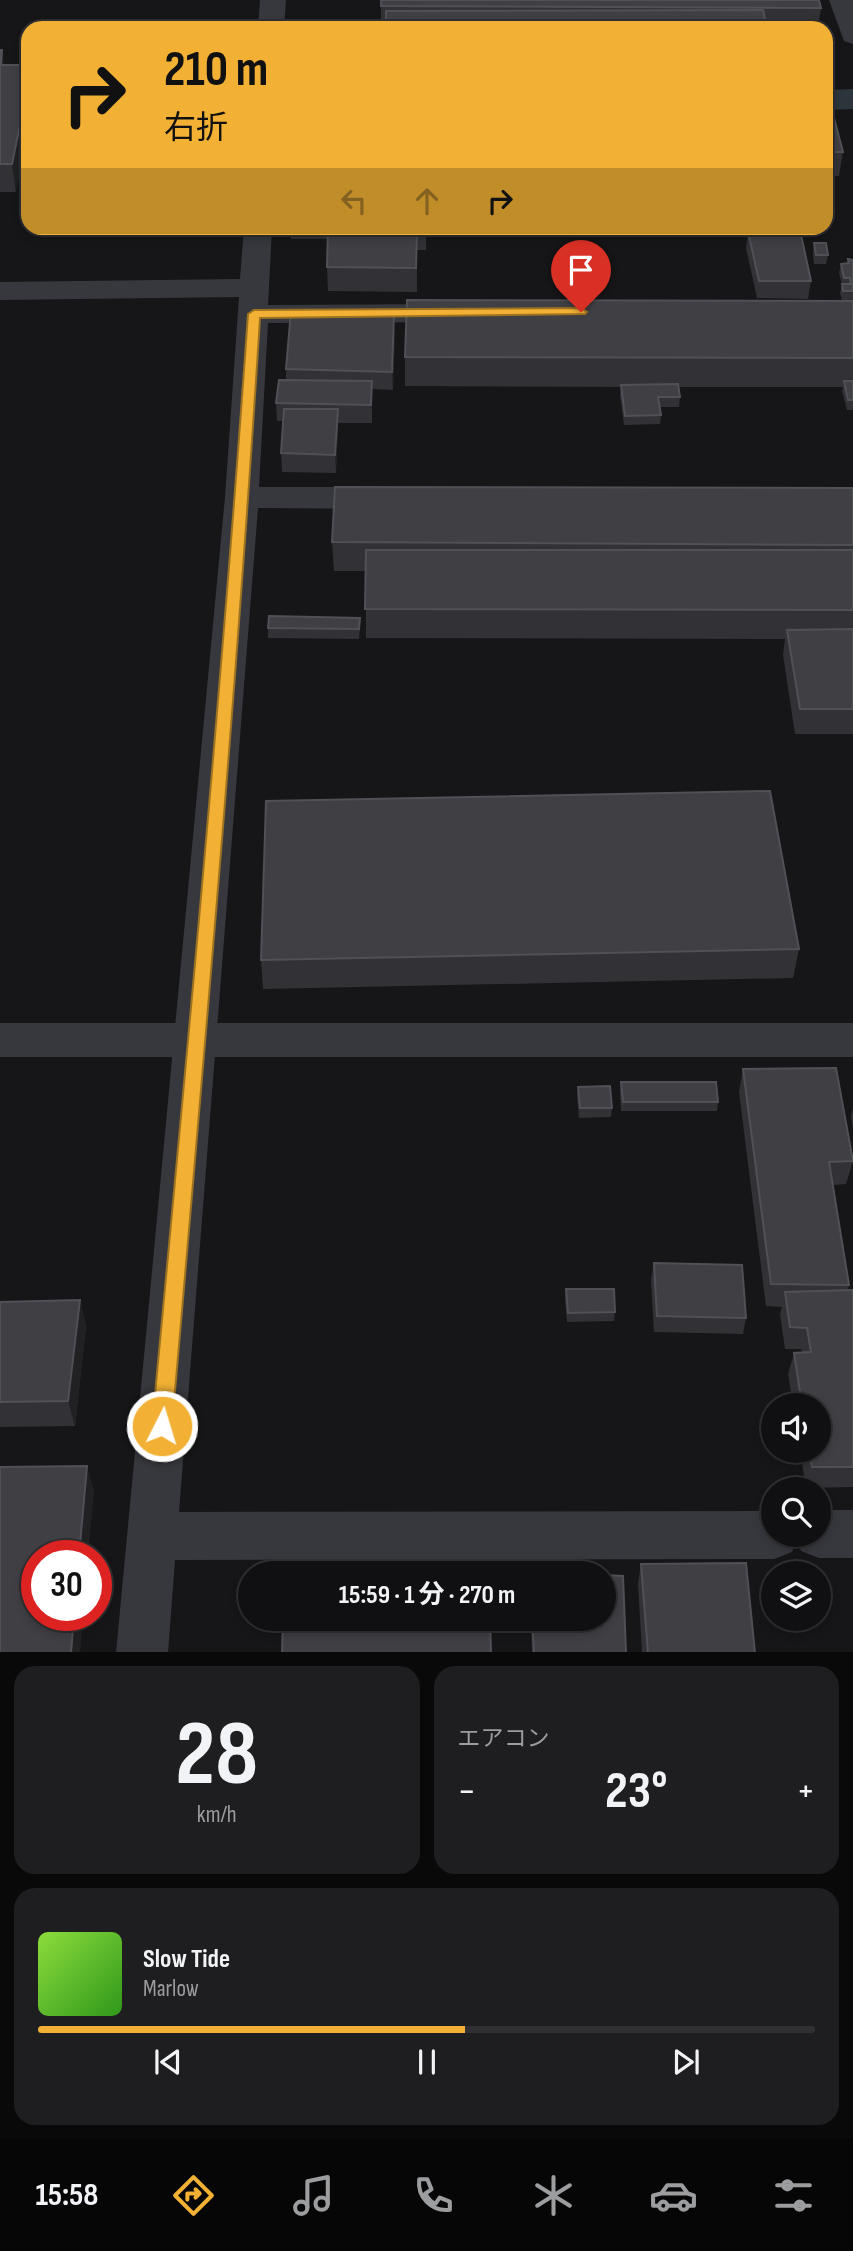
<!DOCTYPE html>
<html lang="ja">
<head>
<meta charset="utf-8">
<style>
  :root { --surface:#101012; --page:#1e1e20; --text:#f1f3f6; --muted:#9c9d9f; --line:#303032; --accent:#f2b134 }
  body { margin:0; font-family:"Sofia Sans Condensed","Noto Sans JP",sans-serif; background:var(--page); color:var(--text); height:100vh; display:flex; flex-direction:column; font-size:26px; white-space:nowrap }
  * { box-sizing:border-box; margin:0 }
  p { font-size:23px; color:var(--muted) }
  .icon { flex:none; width:38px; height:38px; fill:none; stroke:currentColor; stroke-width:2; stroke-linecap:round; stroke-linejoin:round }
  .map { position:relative; height:1652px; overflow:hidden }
  .panel { display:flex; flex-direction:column; gap:14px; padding:14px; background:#09090a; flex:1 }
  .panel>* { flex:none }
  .guide { position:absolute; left:21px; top:21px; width:812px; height:214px; border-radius:21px; box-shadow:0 4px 10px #0003,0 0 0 2px var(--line); background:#f2b134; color:#111; overflow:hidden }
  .controls { position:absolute; left:761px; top:1393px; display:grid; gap:14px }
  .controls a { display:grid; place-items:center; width:70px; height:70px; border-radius:50%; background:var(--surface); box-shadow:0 4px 10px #0003,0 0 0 2px var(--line); font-size:35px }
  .speed { position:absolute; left:21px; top:1540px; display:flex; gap:14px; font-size:35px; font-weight:700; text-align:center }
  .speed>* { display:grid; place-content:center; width:91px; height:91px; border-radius:50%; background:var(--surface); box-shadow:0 4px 10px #0003,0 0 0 2px var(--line); line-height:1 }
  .speed .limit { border:10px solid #d22; background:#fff; color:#111 }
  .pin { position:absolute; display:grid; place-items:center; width:60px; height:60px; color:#fff; margin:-72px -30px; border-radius:50% 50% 50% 0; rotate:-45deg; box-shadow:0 0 7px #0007 }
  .pin .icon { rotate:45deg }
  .me { position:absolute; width:77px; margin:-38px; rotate:5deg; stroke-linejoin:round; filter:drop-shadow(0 0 5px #0008) }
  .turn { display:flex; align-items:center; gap:24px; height:147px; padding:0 28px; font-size:32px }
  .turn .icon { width:91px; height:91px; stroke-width:2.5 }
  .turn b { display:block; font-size:49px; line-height:60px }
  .lanes { display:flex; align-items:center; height:66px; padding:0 28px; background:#0003; justify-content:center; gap:35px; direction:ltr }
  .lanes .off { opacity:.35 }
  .big { font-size:52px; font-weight:700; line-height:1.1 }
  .panel .tile { flex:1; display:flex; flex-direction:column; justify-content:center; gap:10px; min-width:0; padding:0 24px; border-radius:21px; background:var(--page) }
  .panel .dial { align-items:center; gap:0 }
  .dial b { font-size:91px; line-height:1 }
  .song { display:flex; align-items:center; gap:21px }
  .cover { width:84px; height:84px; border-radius:10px; background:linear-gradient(135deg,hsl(90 70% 55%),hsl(110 70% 35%)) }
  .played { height:7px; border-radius:4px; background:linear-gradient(90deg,var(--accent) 55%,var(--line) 55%) }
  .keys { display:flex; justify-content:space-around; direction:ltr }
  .heat { display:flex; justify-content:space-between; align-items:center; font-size:38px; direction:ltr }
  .panel .tiles { flex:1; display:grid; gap:14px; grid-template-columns:1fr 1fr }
  .tile:last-child { grid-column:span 2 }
  .trip { position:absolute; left:238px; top:1561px; width:378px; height:70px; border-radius:35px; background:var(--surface); box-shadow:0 4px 10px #0003,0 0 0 2px var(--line); font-weight:700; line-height:70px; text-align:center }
  .dock { display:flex; height:112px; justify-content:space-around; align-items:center; background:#060607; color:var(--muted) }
  .dock .icon { width:49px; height:49px }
  .dock .current { color:var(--accent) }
  .dock b { font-size:32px; color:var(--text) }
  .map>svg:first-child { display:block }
  .water { fill:#2c353c }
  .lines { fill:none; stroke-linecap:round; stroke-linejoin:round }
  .minor { fill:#37383d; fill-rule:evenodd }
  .tertiary { fill:#37383d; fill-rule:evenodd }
  .wall { fill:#323236 }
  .shaded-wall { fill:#212124 }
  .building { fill:#3f3f44; stroke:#4f5156; stroke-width:2 }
  .route { fill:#f2b134; stroke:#9d7322; stroke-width:2 }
</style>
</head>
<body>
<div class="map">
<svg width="853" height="1653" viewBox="0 0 853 1653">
  <rect width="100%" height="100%" fill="#161618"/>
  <path class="water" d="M853 89V109L826 110V90Z"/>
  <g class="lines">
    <path class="minor" d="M260 0H286L284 28H258Z
      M829 0H853V44L844 41Z
      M244 228H272L268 305 458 304 469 307 473 313 469 319 458 322 268 323 259 487H387L399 490 404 498 399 506 387 509 258 508 179 1512 774 1511V1535H819V1510H853V1558H819L801 1551 797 1540 792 1552 774 1559 175 1560 168 1653H116L225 497 239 297 0 300V282L240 279Z"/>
    <path class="tertiary" d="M0 1023H853V1057H0Z"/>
  </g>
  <path class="wall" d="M381 0 821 8 818 28H381Z
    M0 50 4 65 16 192H0Z
    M826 91 843 152 839 176H826Z
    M291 228H328L327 239H291Z
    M328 228H426V250H417V292L328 291 327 267Z
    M748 231 811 281 808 299 757 298 746 248Z
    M814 243 828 255 826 264H814L813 253Z
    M848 259 853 260V300H842L840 293 842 284 839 273 841 264 847 263Z
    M853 301V410H847L842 391 843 387H678L680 397 679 407H660L661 415 660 424 624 425 620 395 621 387 405 386V357Z
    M395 330 393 390 372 389V423H338L336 473 282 472 281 453 283 421H277L276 403 286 380V369Z
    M853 488V734H795L783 655 785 639 366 638V571H334L332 542Z
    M268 628H360L359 639 268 638Z
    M799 949 793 978 263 989 261 960Z
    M743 1069 853 1161 846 1184 833 1185 849 1285 848 1291 853 1290V1487L806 1488 800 1451H819V1405H793L788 1374 794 1353 802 1352 801 1349H785L780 1314 782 1307 766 1306 739 1092Z
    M621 1082 718 1102 717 1111H621L620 1091Z
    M578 1087 612 1108 611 1117 579 1118 577 1096Z
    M853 1108V1129L851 1116Z
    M654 1263 746 1318 743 1334 654 1332 651 1280Z
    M566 1289 615 1312 614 1321 567 1322 565 1298Z
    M80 1300 86 1326 75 1426 0 1427V1302Z
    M641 1564 755 1653H642L638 1584Z
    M531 1619H604L626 1653H532Z"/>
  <path class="shaded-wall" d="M2 50 6 78 1 65Z
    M28 86V134L16 192 12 164Z
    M394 312 395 330 393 390 392 372Z
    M338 409V427L336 473 335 455Z
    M80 1300 86 1326 75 1426 68 1401Z
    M87 1466 94 1491 88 1556H79Z
    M74 1615H83L80 1653H71Z"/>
  <path class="building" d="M381 0H819L821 8 381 6Z
    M763 10 767 28H386V11Z
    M0 50H2L1 65H28V86L12 164H0Z
    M826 91H827L843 152H826Z
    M291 228H327V229H291Z
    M328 228H417L416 268 327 267Z
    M800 230 811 281H759L748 231Z
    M814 243H826L828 255H816Z
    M848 259 853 260V291H843L842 284H851L850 278H844L841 264 849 263Z
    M407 300 853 301V358L405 357Z
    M291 311 394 312 392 372 286 369Z
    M279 380 372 381 371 405 276 403Z
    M844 381H853V400H848Z
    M678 384 680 397H658L661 415 625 416 621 385Z
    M284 409H338L335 455 281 453Z
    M335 487 853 488V545L332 542Z
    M366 550H853V610L365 609Z
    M269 616 360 618 359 629 268 628Z
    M853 629V709H800L787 630Z
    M770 791 799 949 261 960 266 801Z
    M836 1068 853 1161 829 1162 849 1285 771 1284 743 1069Z
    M621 1082H716L718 1102H623Z
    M610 1086 612 1108H580L578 1087Z
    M654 1263 742 1265 746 1318 657 1316Z
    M566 1289H614L615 1312 568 1313Z
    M853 1290V1467H812L809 1451H819V1405H802L794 1353 811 1352 807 1328 790 1327 785 1292Z
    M80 1300 68 1401 0 1402V1302Z
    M87 1466 79 1556H37V1615H74L71 1653H0V1467Z
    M746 1563 755 1653H648L641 1564Z
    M604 1575 623 1576 626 1653H534L532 1619H604Z
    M283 1619H490L491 1653H282Z"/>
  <path class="route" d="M581 308 587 312 585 314 260 318C237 687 204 1056 172 1426L169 1432 162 1435 155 1432 152 1426C187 1055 222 685 248 314L254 310Z"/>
</svg>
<div class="controls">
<a><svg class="icon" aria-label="sound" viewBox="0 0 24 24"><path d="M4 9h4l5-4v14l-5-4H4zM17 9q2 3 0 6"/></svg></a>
<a><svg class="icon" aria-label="search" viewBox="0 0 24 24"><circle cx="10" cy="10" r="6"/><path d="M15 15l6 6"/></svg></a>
<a><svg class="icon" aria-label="layers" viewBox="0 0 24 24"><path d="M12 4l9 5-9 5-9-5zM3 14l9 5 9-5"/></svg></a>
</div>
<div class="speed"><div class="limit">30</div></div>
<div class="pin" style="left:581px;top:312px;background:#d93025"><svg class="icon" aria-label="arrive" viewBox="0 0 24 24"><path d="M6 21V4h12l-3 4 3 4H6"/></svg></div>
<svg class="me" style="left:162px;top:1426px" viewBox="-20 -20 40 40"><circle r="17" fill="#f2b134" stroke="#fff" stroke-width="3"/><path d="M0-11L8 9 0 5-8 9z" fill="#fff"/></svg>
<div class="trip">15:59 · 1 分 · 270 m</div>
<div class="guide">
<div class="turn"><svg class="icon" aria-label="right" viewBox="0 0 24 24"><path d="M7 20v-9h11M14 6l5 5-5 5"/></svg><div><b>210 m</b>右折</div></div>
<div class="lanes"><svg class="icon off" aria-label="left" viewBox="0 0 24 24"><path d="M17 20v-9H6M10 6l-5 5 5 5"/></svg><svg class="icon off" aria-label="ahead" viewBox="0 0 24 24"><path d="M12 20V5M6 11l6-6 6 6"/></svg><svg class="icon" aria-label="right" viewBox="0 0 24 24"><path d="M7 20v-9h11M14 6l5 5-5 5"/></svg></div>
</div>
</div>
<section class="panel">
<div class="tiles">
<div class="tile dial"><b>28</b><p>km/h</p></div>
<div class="tile"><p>エアコン</p>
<div class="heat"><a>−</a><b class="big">23°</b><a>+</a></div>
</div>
<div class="tile">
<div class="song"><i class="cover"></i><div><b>Slow Tide</b><p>Marlow</p></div></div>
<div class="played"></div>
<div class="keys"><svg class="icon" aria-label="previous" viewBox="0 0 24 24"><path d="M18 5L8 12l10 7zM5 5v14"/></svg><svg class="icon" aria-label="pause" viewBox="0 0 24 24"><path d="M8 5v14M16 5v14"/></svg><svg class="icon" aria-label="next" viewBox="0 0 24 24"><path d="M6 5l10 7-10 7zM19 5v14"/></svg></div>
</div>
</div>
</section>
<nav class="dock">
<b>15:58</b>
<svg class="icon current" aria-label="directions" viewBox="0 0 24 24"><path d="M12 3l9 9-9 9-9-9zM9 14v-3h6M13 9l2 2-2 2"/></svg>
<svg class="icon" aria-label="music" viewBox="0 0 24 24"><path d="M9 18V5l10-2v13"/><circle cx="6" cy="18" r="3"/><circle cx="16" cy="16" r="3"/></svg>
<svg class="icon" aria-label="phone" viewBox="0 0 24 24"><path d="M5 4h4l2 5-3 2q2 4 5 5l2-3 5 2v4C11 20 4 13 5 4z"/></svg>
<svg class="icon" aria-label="climate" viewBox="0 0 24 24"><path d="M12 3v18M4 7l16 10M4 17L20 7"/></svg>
<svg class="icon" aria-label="car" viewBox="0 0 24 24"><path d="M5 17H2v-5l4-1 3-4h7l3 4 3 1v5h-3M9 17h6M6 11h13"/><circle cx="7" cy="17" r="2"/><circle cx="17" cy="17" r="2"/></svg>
<svg class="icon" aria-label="filters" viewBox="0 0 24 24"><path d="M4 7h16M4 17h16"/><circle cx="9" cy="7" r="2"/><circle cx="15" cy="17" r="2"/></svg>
</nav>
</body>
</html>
